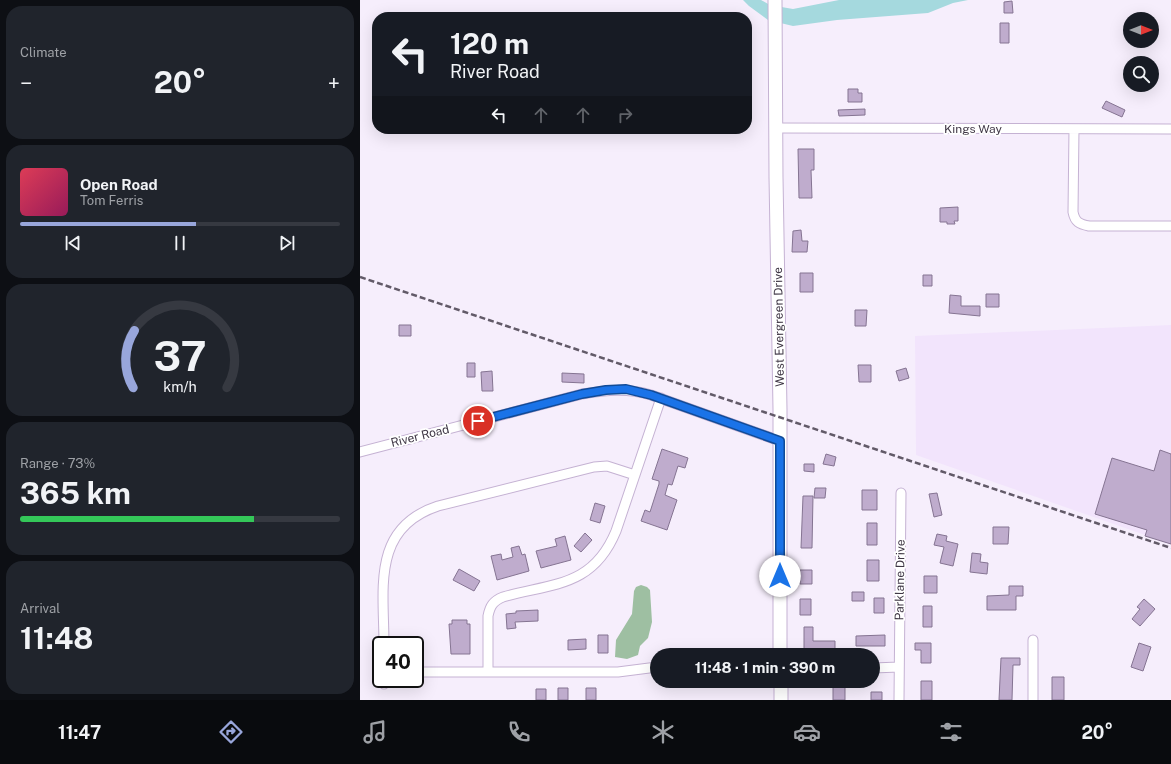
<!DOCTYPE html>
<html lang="en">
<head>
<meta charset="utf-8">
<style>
  :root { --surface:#171b24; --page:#20242c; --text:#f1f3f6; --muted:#9ea1a6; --line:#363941; --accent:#98a6db }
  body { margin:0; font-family:"Public Sans",sans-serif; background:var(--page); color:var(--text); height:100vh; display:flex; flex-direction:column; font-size:15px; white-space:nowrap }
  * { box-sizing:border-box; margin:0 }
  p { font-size:13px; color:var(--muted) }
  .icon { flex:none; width:22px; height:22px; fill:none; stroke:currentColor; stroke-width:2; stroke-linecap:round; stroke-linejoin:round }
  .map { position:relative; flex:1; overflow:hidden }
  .panel { display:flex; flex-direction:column; gap:6px; padding:6px; background:#0d0f14; width:360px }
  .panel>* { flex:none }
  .banner { position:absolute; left:12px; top:12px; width:380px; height:122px; border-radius:16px; box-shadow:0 4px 16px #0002; background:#171b24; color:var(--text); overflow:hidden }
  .needle { width:26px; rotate:90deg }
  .tools { position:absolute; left:763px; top:12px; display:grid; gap:8px }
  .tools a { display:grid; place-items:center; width:36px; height:36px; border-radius:50%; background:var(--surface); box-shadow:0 4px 16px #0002; font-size:20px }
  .speed { position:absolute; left:12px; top:636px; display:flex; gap:8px; font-size:20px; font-weight:700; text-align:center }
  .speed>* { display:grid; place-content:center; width:52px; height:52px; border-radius:50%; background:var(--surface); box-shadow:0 4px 16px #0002; line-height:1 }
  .speed .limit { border:2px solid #111; border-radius:6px; background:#fff; color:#111 }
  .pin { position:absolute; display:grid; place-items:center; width:34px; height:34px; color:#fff; margin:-17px; border:2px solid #fff; border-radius:50%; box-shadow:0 1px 4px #0007 }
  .me { position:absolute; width:44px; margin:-22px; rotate:0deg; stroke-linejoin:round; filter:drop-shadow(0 0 3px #0008) }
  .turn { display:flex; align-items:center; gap:14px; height:84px; padding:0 12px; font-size:18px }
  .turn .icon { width:52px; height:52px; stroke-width:2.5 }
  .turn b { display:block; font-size:28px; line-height:34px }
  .lanes { display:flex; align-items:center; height:38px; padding:0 12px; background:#0003; justify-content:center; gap:20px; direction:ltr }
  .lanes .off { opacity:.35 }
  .big { font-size:30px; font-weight:700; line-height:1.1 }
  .panel .card { flex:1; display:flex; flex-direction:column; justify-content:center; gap:6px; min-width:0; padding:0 14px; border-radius:16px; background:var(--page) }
  .panel .dial { align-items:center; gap:0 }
  .dial svg { height:104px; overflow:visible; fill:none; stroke:var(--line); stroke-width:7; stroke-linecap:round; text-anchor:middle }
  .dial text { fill:var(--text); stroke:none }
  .song { display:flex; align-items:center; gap:12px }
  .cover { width:48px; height:48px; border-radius:6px; background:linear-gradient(135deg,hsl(350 70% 55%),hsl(330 70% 35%)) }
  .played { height:4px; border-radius:2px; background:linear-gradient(90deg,var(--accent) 55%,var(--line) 55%) }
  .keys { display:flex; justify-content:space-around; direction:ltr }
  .heat { display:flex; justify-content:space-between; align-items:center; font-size:22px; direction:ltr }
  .charge { height:6px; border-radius:3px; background:linear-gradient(90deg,#34c759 73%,var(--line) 0) }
  .trip { position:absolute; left:290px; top:648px; width:230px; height:40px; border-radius:20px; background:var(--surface); box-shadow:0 4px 16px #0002; font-weight:700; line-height:40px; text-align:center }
  .menu { display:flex; height:64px; justify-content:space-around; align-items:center; background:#090b0e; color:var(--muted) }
  .menu .icon { width:28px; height:28px }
  .menu .active { color:var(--accent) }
  .menu b { font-size:18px; color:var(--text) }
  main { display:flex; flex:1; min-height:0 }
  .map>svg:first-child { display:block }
  .built { fill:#f2e4fc }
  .forest { fill:#9ebfa2 }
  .water { fill:#a5d9de }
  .building { fill:#bfaccd; stroke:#857492 }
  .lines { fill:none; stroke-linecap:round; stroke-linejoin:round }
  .street-casing { stroke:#c5b2d3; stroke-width:11 }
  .secondary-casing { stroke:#c5b2d3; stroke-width:15 }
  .street { stroke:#fff; stroke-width:9 }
  .secondary { stroke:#fff; stroke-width:13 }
  .rail { stroke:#625a68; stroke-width:2.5; stroke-dasharray:6 3; stroke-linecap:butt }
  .route-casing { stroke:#114b97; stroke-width:10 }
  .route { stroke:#1a73e8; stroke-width:7 }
  .labels { text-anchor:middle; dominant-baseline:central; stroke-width:3.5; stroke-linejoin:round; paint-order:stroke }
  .street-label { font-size:12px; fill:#3f3745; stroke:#fff }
</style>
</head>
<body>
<main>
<section class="panel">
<div class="card"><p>Climate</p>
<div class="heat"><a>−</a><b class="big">20°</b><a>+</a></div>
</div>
<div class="card">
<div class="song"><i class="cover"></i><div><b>Open Road</b><p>Tom Ferris</p></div></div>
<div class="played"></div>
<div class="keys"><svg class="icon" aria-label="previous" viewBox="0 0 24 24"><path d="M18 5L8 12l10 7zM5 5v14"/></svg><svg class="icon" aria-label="pause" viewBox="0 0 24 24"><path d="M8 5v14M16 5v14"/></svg><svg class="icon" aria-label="next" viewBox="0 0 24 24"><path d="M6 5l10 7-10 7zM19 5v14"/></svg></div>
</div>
<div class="card dial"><svg viewBox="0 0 100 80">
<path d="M14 69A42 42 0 1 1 86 69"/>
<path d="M14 69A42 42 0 0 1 15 25" stroke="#98a6db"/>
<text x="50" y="56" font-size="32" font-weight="700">37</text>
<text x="50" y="72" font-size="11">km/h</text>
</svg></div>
<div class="card"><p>Range · 73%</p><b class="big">365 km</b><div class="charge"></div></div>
<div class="card"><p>Arrival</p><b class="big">11:48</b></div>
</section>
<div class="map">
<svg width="811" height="700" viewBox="0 0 811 700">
  <rect width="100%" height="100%" fill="#f6eefc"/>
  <path class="built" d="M811 325V544L556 455 555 336Z"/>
  <path class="forest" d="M281 585 287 587 290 590 292 622 288 638 280 646 278 655 267 659 255 657 256 640 272 614 274 591 276 587Z"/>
  <path class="water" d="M383 0H401L410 5 433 9 479 0H608L593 3 568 13 477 20 433 26 408 20 389 6Z"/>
  <path class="building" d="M652 1 653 13H644V2Z
    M640 23H649V43H640Z
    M488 89H498V93H502V102H488Z
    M746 101 765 110 762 117 742 108Z
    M505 109V115L479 116 478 110Z
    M438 149H454V170H451L452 198H439Z
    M598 207V221H594L595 224H587V222H580V208Z
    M441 230 442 241H448L447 252H432L433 231Z
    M440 273H453V292H440Z
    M563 275H572V286H563Z
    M626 294H639V307H626Z
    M590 295 601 296V306H620V316L589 313Z
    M495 310H507L506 326H495Z
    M39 325H51V336H39Z
    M107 363H115V377H107Z
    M498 365H511V382H499Z
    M546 368 549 378 539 381 536 371Z
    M132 371 133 391H122L121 372Z
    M202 373 224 374V383L202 382Z
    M302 449 328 458 325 468 318 466 312 485 308 484 305 495 317 500 307 530 281 521 285 510 290 512 299 484V481L292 479Z
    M800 450 811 454V544L785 536 787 530 735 514 752 458 794 471Z
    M466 454 476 457 474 466 463 464Z
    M444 464H454V472L444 471Z
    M455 488H466L465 498H454Z
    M502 490H517V510H502Z
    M577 493 582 515 574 517 569 494Z
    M443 496H453L452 548H441Z
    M235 503 245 506 240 523 230 520Z
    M507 523H517V545H507Z
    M633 527H649L648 544H633Z
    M225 533 232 540 221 552 214 546Z
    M577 534 587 536 586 541 598 544 593 566 580 563 584 547 574 545Z
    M205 536 211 560 181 568 176 551 197 546 195 539Z
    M159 546 162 555 165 554 169 571 137 580 131 556 141 554 142 560 153 557 151 548Z
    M612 553 621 554 620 562 628 563 627 574 610 572Z
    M507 560H519V581H507Z
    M99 569 120 581 114 591 93 580Z
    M440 570H452V584H440Z
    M564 576H577V593H564Z
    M649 586H663V596H656V610H627V596L649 595Z
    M492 592H504V601H492Z
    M514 598H524V613H514Z
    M440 599H451V615H440Z
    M784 599 795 609 780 626 772 619 780 609 777 607Z
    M563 606H572V627H563Z
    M178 610V621L155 622 156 628 147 629 146 614 156 613V611Z
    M92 620H107V624H110V654H91L89 624H92Z
    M444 627H453V641H475V651H444Z
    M238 635H248V653H238Z
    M525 635V646H496V636Z
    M226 639V649L208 650V640Z
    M555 643H571V663H561V650H555Z
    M779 643 791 647 783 671 771 667Z
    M641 658H660V665H653L652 700H639Z
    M692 677H704V700H692Z
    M561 681H572V700H561Z
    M473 682H485V700H473Z
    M198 688H208V700H198Z
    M226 688H236V700H226Z
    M176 689H186V700H176Z
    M511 692H522V700H511Z"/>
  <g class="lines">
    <defs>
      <path id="street" d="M415 128 811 129
        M714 129 713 212C715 222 719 224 729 226H811
        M0 452 222 394C247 390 267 388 291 395L420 441
        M673 640V700
        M24 645C24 589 11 528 78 506L234 467 247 466 275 475
        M513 668 539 667
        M55 672H258L297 667
        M128 672V616C130 606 133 601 143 597 193 583 233 587 256 531L301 398
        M24 679V684
        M539 700 541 493"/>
      <path id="secondary" d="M415 0 416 177 420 409V655
        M421 681V700"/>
    </defs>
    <use href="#street" class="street-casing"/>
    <use href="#secondary" class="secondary-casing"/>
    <use href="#street" class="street"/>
    <use href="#secondary" class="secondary"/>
    <path class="rail" d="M0 277 811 548"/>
  </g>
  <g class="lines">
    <defs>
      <path id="route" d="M118 421 222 394 246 390 266 389 291 395 420 441V576"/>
    </defs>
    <use href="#route" class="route-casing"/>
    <use href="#route" class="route"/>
  </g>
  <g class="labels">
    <g class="street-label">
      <text x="613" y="129">Kings Way</text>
      <text transform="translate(419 327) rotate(-91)">West Evergreen Drive</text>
      <text transform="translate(60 436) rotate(-14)">River Road</text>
      <text transform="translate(540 580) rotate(-89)">Parklane Drive</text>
    </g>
  </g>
</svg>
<div class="tools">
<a><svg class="needle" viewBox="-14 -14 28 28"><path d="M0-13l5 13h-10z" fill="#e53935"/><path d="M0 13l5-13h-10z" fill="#9ea1a6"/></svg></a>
<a><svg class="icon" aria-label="search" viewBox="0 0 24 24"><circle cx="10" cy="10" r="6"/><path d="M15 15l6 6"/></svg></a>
</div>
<div class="speed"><div class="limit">40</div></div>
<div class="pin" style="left:118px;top:421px;background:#d93025"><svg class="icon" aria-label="arrive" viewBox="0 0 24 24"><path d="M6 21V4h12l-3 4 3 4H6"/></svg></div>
<svg class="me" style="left:420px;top:576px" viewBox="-20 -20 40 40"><circle r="19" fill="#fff"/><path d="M0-13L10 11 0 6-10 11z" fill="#1a73e8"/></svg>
<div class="trip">11:48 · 1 min · 390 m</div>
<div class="banner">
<div class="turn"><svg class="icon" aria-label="left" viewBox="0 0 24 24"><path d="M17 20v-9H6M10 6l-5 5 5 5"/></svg><div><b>120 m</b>River Road</div></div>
<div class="lanes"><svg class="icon" aria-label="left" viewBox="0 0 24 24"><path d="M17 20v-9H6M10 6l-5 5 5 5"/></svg><svg class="icon off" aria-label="ahead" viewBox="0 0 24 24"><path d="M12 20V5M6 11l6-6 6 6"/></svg><svg class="icon off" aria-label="ahead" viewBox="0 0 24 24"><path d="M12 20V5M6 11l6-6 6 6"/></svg><svg class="icon off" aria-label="right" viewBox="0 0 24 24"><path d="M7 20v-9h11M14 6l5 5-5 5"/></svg></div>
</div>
</div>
</main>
<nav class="menu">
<b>11:47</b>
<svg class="icon active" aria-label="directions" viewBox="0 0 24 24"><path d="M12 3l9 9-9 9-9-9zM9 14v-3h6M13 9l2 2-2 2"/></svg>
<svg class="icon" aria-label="music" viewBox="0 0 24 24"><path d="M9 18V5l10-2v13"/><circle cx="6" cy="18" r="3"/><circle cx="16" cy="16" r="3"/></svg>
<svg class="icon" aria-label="phone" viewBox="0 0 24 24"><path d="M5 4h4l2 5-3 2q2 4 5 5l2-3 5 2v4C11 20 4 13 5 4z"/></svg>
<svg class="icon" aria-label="climate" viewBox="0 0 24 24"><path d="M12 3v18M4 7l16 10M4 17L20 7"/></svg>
<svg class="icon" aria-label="car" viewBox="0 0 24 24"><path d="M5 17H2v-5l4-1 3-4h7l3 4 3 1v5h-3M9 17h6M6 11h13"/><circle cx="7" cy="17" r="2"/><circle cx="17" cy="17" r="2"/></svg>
<svg class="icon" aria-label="filters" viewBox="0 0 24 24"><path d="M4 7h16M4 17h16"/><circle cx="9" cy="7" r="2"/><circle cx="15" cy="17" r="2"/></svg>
<b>20°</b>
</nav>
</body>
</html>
